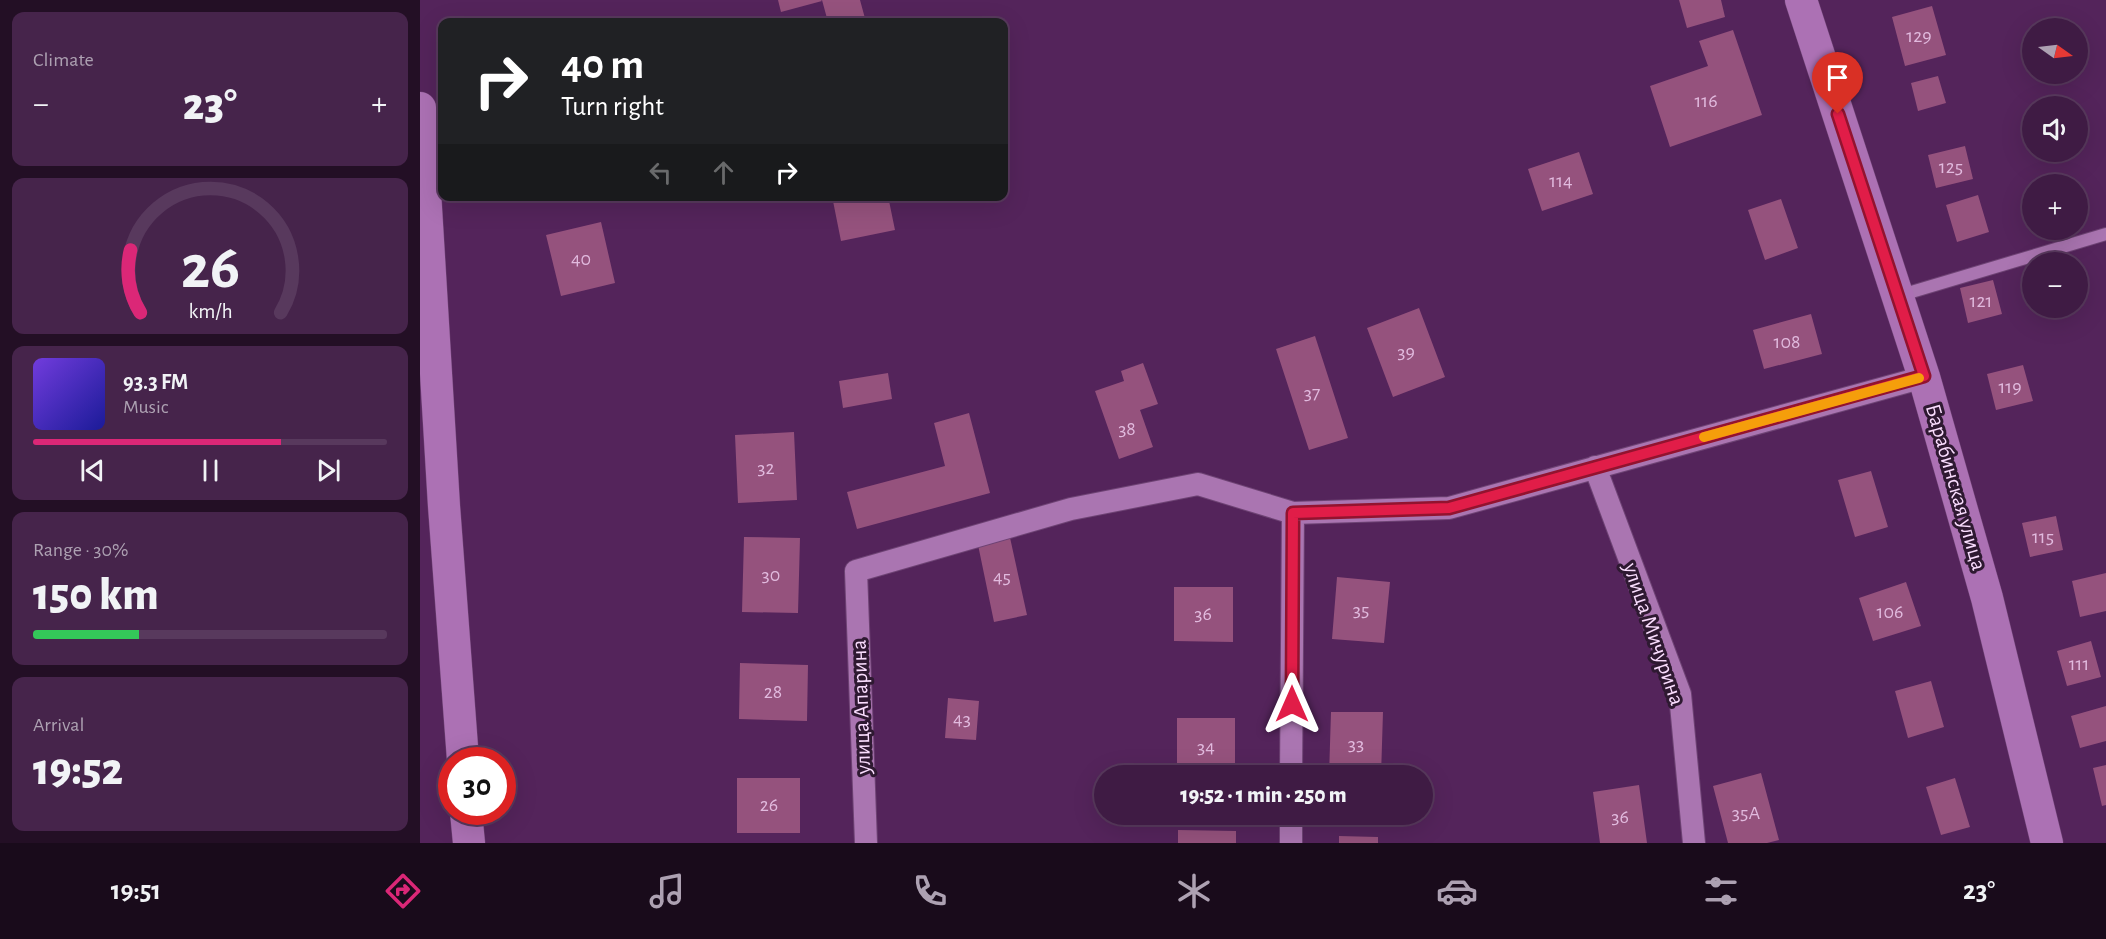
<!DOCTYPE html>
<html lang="en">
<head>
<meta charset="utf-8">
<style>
  :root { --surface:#3f1b44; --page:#46244b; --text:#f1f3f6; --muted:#ada1b2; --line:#58395d; --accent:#db2777 }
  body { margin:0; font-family:"Alegreya Sans",sans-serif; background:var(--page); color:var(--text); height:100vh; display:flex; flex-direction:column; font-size:22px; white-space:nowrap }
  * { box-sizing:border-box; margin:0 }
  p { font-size:20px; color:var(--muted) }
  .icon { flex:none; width:33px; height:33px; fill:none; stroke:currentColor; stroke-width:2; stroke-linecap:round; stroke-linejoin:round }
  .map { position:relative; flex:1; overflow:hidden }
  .drawer { display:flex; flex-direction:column; gap:12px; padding:12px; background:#230f25; width:420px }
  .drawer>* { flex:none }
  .hud { position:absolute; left:18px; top:18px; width:570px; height:183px; border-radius:12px; box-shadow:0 6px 24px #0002,0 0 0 2px var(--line); background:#202124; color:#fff; overflow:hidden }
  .needle { width:39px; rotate:104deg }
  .tools { position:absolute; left:1602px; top:18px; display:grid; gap:12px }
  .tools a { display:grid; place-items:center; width:66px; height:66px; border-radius:50%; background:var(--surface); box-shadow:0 6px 24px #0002,0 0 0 2px var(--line); font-size:30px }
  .speed { position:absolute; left:18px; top:747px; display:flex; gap:12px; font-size:30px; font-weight:700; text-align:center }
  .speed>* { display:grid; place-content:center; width:78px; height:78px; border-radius:50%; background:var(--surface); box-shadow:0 6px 24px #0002,0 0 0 2px var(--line); line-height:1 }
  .speed .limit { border:9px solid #d22; background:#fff; color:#111 }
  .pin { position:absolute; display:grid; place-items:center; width:51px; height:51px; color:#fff; margin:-62px -26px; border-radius:50% 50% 50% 0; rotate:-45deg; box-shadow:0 0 6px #0007 }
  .pin .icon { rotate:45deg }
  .me { position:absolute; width:66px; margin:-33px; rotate:0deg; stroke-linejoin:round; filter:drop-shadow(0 0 4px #0008) }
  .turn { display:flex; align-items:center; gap:21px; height:126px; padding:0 24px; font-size:27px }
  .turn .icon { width:78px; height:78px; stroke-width:2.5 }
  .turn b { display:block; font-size:42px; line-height:51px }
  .lanes { display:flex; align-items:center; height:57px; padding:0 24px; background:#0003; justify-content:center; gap:30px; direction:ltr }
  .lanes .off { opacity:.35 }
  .big { font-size:45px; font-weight:800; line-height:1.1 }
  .drawer .widget { flex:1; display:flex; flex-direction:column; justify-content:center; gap:9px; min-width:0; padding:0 21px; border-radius:12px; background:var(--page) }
  .drawer .dial { align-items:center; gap:0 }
  .dial svg { height:156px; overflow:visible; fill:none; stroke:var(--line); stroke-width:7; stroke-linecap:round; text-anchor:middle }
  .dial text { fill:var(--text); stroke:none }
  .song { display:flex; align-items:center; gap:18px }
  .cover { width:72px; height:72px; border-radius:9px; background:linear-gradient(135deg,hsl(260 70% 55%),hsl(240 70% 35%)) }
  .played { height:6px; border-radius:3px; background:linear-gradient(90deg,var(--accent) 70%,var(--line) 70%) }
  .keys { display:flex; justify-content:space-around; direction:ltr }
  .heat { display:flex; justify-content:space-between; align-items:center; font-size:33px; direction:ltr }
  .charge { height:9px; border-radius:4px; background:linear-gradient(90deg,#34c759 30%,var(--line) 0) }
  .trip { position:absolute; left:674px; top:765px; width:339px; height:60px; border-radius:30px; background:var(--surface); box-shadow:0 6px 24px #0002,0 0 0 2px var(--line); font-weight:800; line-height:60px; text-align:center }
  .menu { display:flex; height:96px; justify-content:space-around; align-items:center; background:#190b1b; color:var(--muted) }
  .menu .icon { width:42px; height:42px }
  .menu .on { color:var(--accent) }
  .menu b { font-size:27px; color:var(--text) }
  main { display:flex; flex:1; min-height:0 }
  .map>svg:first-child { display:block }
  .building { fill:#95527d }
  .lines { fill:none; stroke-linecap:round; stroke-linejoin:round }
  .lane-casing { stroke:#6e4374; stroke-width:14 }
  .street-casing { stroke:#6e4374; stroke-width:24 }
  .secondary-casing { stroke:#6e4374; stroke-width:33 }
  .lane { stroke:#aa75b1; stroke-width:12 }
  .street { stroke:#aa75b1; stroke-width:22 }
  .secondary { stroke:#ac71b4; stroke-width:32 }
  .route-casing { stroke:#92132f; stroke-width:15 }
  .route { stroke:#e11d48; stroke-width:10 }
  .slow { stroke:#f59e0b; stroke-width:10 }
  .labels { text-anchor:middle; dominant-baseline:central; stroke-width:6; stroke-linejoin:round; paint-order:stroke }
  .number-label { font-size:20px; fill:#e1bade }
  .street-label { font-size:22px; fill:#faddfe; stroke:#2e1931 }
</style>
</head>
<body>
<main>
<section class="drawer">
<div class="widget"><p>Climate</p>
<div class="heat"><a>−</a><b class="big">23°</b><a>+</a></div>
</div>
<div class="widget dial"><svg viewBox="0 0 100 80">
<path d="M14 69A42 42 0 1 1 86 69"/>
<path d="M14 69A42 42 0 0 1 9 37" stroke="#db2777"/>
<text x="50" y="56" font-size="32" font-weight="700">26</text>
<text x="50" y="72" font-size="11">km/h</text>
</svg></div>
<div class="widget">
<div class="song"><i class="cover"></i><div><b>93.3 FM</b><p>Music</p></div></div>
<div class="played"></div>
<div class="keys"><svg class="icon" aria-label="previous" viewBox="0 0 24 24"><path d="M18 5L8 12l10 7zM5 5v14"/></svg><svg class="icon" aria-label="pause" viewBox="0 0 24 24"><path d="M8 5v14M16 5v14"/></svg><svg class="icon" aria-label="next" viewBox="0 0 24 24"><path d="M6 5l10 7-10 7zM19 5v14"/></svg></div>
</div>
<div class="widget"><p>Range · 30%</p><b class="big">150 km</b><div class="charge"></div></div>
<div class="widget"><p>Arrival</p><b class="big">19:52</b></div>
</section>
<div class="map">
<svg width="1686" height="843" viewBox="0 0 1686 843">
  <rect width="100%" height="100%" fill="#54245b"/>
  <path class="building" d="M358 0H401L402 1 361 12Z
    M402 0H440L446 22H408Z
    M1259 0H1301L1305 17 1267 28Z
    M1512 6 1526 55 1485 66 1472 17Z
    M1313 30 1342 115 1250 147 1230 86 1288 66 1279 41Z
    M1518 76 1526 103 1498 111 1491 83Z
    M1545 146 1553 179 1516 188 1508 155Z
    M1159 152 1173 194 1122 211 1108 169Z
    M1558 195 1569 232 1537 242 1526 205Z
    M412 196H468L475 230 421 241Z
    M1361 199 1378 248 1345 260 1328 210Z
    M181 222 195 283 141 296 126 235Z
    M1573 280 1582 314 1548 323 1540 288Z
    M999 308 1025 377 973 397 947 328Z
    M1391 314 1402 354 1344 369 1333 330Z
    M895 336 928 438 889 450 856 349Z
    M723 363 738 404 720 410 733 447 699 459 675 391 704 381 701 371Z
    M1603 365 1613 401 1576 410 1567 374Z
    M468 373 472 399 423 408 419 381Z
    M549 413 570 493 437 529 427 492 525 466 514 423Z
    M374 432 377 500 318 503 315 435Z
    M1451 471 1468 527 1435 537 1418 480Z
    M1636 516 1643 550 1610 557 1602 523Z
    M589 533 607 615 574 622 557 540Z
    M324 537 380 538 378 613 322 612Z
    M1686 573V611L1660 617 1652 581Z
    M917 577 970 582 964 643 912 639Z
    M1486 582 1501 626 1453 641 1439 598Z
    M754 587H813V642L754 641Z
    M1671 641 1681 677 1647 686 1637 651Z
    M320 663 388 665 387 721 319 719Z
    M1511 681 1524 727 1488 738 1475 691Z
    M528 698 559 701 556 740 525 738Z
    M1686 706V741L1660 748 1651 716Z
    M911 712H963L961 776H909Z
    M757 718H815V776H757Z
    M1686 765V805L1682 806 1673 768Z
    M1341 773 1359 840 1347 843H1308L1293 786Z
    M317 778H380V833H317Z
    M1535 778 1550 827 1521 835 1506 787Z
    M1219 785 1227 843H1180L1173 792Z
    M758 830 816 831V843H758Z
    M919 836 958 837V843H919Z"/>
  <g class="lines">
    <defs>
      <path id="lane" d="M1478 296 1686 234"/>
      <path id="street" d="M1175 467 1260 694 1274 843
        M871 776 873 513
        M446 843 436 571 651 509 778 484 873 513 1029 508 1504 377
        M871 843V814"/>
      <path id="secondary" d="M1381 0 1504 377 1567 598 1627 843
        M0 108 24 506 43 760
        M46 812 49 843"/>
    </defs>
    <use href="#lane" class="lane-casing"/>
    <use href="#street" class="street-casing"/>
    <use href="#secondary" class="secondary-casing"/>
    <use href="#lane" class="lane"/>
    <use href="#street" class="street"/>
    <use href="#secondary" class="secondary"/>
  </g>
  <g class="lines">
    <defs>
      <path id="route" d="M872 704 873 513 1029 508 1504 376 1418 114"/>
    </defs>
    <use href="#route" class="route-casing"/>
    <use href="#route" class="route"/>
    <path class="slow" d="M1284 437 1499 378"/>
  </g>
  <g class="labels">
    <g class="number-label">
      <text x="1499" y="36">129</text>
      <text x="1286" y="101">116</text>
      <text x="1531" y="167">125</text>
      <text x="1141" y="181">114</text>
      <text x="161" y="259">40</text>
      <text x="1561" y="301">121</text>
      <text x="1367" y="342">108</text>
      <text x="986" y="352">39</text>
      <text x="1590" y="387">119</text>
      <text x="892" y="393">37</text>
      <text x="707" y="429">38</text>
      <text x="346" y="468">32</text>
      <text x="1623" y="537">115</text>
      <text x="351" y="575">30</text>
      <text x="582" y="577">45</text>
      <text x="941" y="610">35</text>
      <text x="1470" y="612">106</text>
      <text x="783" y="614">36</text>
      <text x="1659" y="664">111</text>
      <text x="353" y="692">28</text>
      <text x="542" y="719">43</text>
      <text x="936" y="744">33</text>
      <text x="786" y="747">34</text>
      <text x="349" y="805">26</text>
      <text x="1326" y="813">35А</text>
      <text x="1200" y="817">36</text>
    </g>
    <g class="street-label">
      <text transform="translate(1536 487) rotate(74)">Барабинская улица</text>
      <text transform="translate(1234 634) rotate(71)">улица Мичурина</text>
      <text transform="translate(441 707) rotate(-92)">улица Апарина</text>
    </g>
  </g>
</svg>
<div class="tools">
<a><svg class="needle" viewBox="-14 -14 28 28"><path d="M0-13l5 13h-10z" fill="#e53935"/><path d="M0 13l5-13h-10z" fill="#ada1b2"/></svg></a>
<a><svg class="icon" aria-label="sound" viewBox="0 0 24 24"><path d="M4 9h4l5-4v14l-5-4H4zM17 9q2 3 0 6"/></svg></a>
<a>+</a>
<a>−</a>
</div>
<div class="speed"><div class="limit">30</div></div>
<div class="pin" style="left:1418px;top:114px;background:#d93025"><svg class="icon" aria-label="arrive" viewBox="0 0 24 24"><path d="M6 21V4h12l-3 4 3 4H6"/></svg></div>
<svg class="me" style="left:872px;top:704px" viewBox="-20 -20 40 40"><path d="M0-17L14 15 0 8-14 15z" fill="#e11d48" stroke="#fff" stroke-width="4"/></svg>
<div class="trip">19:52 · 1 min · 250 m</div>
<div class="hud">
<div class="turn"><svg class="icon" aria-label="right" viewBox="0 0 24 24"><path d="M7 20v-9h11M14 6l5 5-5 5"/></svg><div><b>40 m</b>Turn right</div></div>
<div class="lanes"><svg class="icon off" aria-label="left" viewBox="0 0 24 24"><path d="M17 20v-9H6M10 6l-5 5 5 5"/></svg><svg class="icon off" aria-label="ahead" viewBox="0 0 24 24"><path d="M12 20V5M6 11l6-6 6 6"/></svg><svg class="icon" aria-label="right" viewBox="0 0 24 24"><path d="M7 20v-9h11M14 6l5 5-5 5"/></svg></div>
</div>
</div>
</main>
<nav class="menu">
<b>19:51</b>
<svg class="icon on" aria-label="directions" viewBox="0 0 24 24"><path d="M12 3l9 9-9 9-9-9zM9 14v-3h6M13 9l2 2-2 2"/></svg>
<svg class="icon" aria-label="music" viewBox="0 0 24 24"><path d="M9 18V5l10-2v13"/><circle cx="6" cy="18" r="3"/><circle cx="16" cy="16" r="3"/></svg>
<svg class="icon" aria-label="phone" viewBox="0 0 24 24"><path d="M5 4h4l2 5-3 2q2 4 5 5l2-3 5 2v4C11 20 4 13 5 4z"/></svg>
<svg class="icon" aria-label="climate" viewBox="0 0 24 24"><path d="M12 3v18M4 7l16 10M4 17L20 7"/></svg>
<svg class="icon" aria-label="car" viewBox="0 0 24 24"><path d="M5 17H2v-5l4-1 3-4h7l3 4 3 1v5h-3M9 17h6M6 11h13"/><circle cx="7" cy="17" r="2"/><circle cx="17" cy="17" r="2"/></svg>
<svg class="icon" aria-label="filters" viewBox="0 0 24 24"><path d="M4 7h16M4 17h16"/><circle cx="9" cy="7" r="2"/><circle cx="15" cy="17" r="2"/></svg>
<b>23°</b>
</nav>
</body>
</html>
